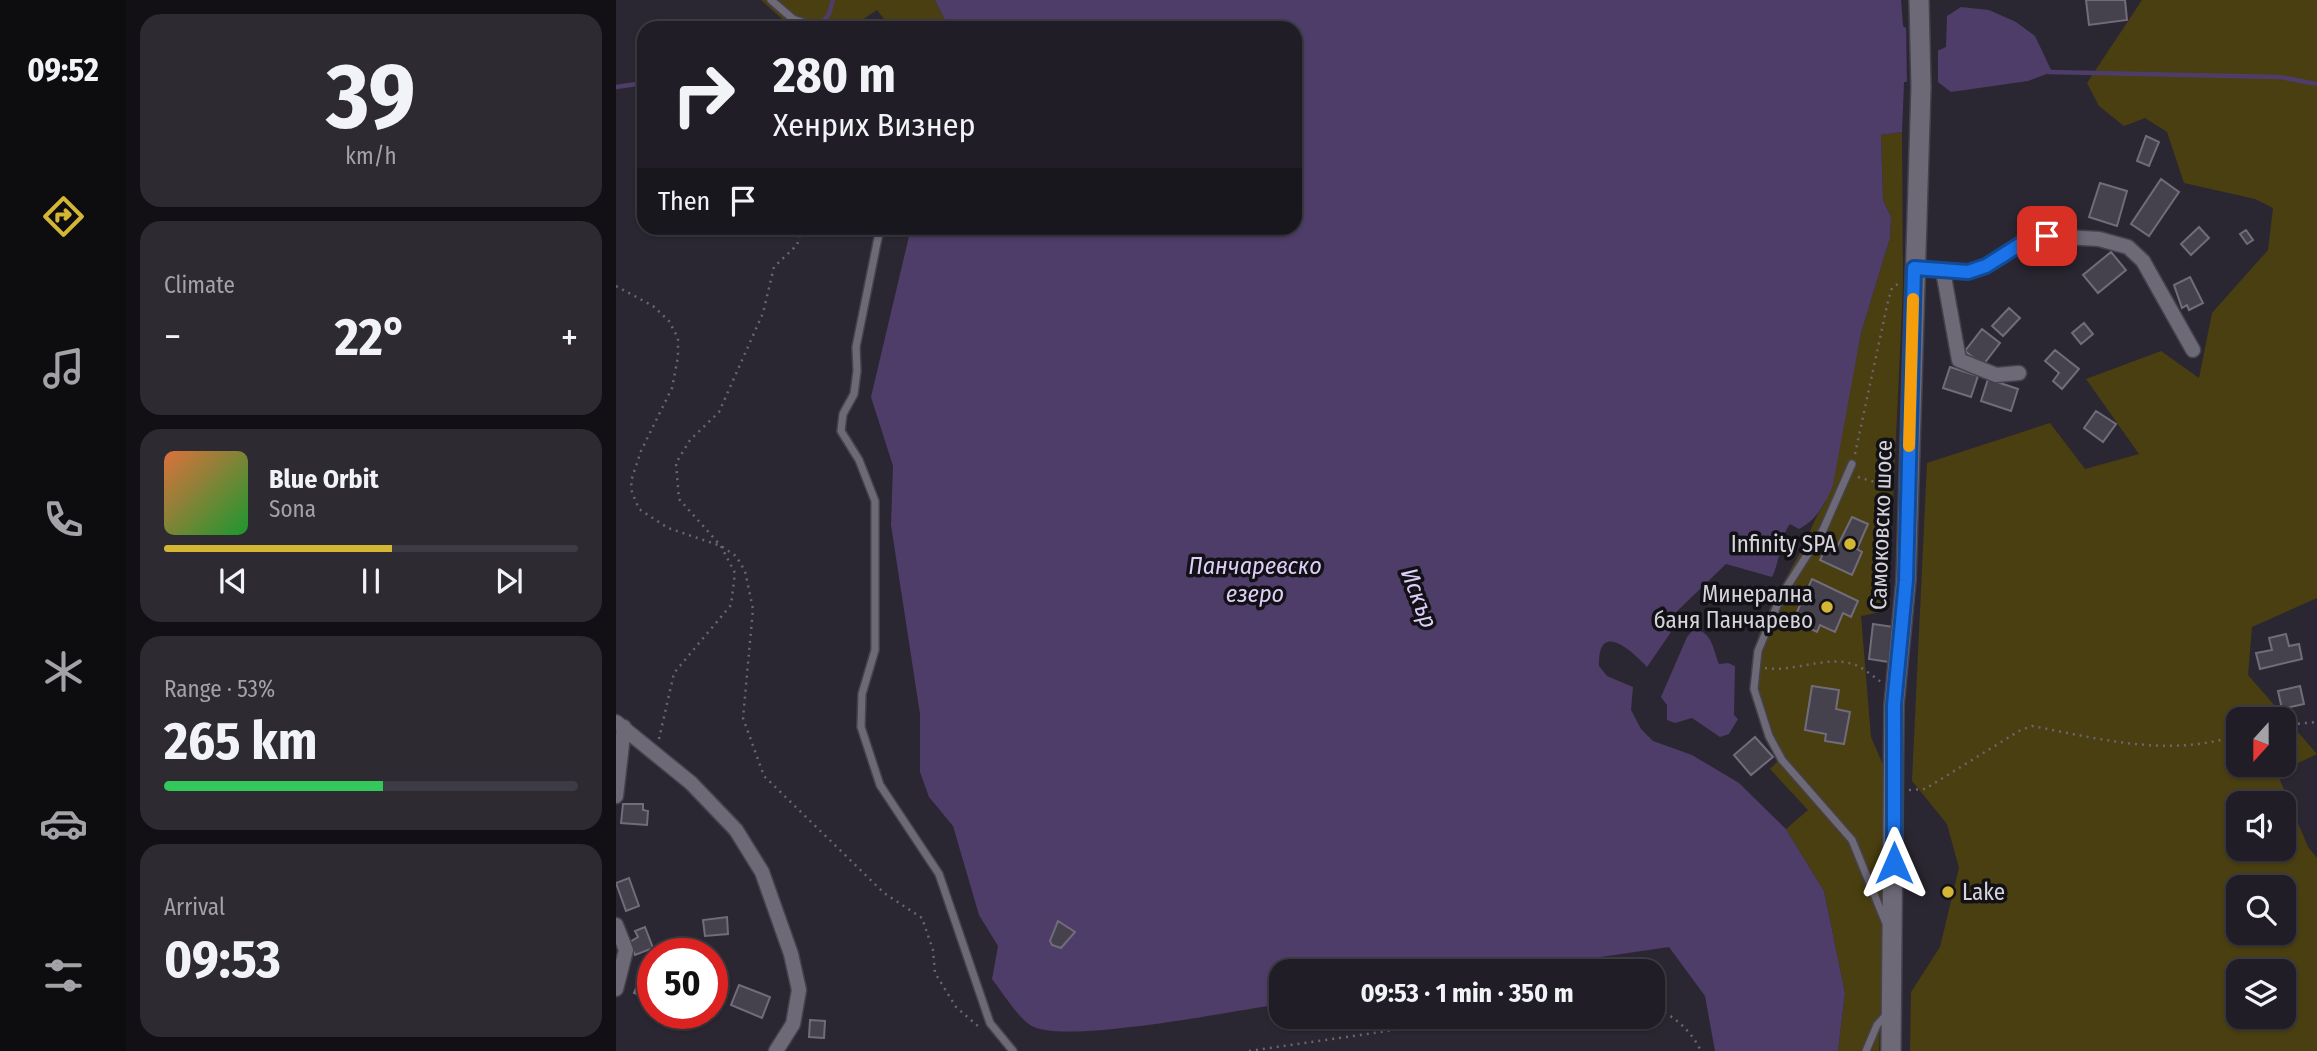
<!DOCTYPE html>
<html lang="en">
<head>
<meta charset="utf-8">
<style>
  :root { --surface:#201d26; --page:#2d2a32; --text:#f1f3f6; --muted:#a2a2a7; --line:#3d3b43; --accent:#d4b635 }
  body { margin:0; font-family:"Fira Sans Condensed",sans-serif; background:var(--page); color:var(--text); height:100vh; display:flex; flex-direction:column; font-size:26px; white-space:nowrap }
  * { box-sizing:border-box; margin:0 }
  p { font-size:23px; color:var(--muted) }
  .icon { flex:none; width:38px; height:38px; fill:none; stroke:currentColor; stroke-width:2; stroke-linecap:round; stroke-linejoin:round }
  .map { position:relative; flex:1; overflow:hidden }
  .side { display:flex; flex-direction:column; gap:14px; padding:14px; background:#121015; width:490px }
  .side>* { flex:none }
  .banner { position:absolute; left:21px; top:21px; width:665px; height:214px; border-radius:21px; box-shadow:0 2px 5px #0004,0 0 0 2px var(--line); background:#201d26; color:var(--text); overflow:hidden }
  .needle { width:46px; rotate:201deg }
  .fabs { position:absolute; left:1610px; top:707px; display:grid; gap:14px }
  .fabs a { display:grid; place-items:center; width:70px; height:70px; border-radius:14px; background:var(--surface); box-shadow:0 2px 5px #0004,0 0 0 2px var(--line); font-size:35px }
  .speed { position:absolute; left:21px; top:938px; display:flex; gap:14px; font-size:35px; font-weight:700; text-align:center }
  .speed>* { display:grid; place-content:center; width:91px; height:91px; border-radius:50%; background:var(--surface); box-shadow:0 2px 5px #0004,0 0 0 2px var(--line); line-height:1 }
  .speed .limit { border:10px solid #d22; background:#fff; color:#111 }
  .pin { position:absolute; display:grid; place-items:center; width:60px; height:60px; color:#fff; margin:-30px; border-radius:14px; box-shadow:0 4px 10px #0006 }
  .me { position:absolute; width:77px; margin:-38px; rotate:0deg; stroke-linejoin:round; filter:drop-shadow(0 0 5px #0008) }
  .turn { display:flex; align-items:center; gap:24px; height:147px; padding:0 21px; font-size:32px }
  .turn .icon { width:91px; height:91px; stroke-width:2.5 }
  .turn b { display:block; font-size:49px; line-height:60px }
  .then { display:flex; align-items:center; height:66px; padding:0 21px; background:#0003; gap:14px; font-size:26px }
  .big { font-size:52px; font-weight:700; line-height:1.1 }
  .side .card { flex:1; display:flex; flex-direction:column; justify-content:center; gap:10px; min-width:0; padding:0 24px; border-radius:21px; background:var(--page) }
  .side .dial { align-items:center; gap:0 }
  .dial b { font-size:91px; line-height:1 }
  .song { display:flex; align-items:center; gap:21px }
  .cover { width:84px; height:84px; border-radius:10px; background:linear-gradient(135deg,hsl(20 70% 55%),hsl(130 70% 35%)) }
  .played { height:7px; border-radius:4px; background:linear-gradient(90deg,var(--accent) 55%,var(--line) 55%) }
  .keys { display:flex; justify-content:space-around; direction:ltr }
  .heat { display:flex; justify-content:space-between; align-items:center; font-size:38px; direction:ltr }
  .charge { height:10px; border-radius:5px; background:linear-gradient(90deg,#34c759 53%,var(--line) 0) }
  .trip { position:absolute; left:653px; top:959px; width:396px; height:70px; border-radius:21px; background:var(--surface); box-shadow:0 2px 5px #0004,0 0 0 2px var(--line); font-weight:700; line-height:70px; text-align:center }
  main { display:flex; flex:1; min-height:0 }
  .tab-bar { display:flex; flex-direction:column; width:126px; justify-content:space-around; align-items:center; background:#0d0c0f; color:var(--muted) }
  .tab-bar .icon { width:49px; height:49px }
  .tab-bar .selected { color:var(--accent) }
  .tab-bar b { font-size:32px; color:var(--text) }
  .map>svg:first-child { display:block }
  .green { fill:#4a3f10; fill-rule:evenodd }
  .water { fill:#4e3d68 }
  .pier { fill:#2b2732 }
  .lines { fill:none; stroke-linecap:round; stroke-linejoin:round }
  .stream { stroke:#4e3d68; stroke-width:4.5 }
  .building { fill:#45414d; stroke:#716c7a; stroke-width:2 }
  .service-casing { stroke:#46424c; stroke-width:10 }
  .minor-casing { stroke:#46424c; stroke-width:17 }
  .secondary-casing { stroke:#46424c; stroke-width:22 }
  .path { stroke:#696670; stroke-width:2.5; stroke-dasharray:2 5; stroke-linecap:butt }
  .service { stroke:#6e6977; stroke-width:7 }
  .minor { stroke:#6e6977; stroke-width:14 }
  .secondary { stroke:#6e6977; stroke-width:19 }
  .route-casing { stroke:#114b97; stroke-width:18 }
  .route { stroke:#1a73e8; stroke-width:12 }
  .slow { stroke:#f59e0b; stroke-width:12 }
  .poi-dot { fill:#d4b635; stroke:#121116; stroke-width:2.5 }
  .labels { text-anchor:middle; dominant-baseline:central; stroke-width:7; stroke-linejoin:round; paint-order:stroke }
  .street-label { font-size:23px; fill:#d6d3db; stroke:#121116 }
  .poi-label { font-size:23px; fill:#d6d3db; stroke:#121116; text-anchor:end }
  .water-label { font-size:24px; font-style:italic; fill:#decefa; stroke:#121116 }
</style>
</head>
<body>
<main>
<nav class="tab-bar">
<b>09:52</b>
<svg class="icon selected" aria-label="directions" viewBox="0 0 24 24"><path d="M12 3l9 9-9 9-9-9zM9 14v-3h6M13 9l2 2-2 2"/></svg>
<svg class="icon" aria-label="music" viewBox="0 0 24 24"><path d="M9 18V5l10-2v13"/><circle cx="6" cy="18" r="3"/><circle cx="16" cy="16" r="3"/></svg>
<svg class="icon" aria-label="phone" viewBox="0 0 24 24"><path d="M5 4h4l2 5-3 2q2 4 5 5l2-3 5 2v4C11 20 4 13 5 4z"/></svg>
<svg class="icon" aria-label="climate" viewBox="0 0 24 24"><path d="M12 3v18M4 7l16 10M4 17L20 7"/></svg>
<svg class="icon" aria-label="car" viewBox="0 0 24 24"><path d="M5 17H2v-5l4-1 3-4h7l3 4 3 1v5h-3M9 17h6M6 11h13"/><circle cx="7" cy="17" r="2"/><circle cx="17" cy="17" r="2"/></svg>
<svg class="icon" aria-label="filters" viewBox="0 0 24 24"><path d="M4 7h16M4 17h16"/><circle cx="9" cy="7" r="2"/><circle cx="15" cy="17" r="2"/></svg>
</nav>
<section class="side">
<div class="card dial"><b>39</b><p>km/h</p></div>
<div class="card"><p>Climate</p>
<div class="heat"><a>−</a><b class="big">22°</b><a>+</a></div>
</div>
<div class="card">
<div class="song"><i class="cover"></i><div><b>Blue Orbit</b><p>Sona</p></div></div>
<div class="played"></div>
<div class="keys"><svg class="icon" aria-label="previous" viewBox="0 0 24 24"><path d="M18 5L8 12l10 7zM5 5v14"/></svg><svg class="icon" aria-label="pause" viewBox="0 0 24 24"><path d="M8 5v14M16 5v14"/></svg><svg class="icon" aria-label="next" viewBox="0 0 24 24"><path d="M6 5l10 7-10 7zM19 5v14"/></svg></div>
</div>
<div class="card"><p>Range · 53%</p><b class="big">265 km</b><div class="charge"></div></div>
<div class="card"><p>Arrival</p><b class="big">09:53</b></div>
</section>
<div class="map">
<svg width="1701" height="1051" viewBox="0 0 1701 1051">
  <rect width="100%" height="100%" fill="#2b2732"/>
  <path class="green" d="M145 0H319L333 28H275L261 10 234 28H182L173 25Z
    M1526 0H1701V598L1636 627 1632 675 1701 754 1661 773 1692 847 1701 858V1051H1294L1295 992 1324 947 1343 868 1331 824 1296 781 1311 463 1434 423 1469 469 1523 454 1470 379 1545 351 1583 378 1596 313 1652 250 1657 208 1639 199 1568 183 1551 132 1529 118 1508 126 1483 106 1471 83ZM1622 719H1668V765H1622ZM1622 803H1668V849H1622ZM1622 887H1668V933H1622ZM1622 971H1668V1017H1622Z
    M1286 132 1287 285 1277 501 1265 612 1245 616 1255 737 1268 767 1271 850 1263 1051H1222L1229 993 1208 891 1170 829 1192 810 1154 769 1162 761C1112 672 1140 632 1185 551 1194 534 1198 518 1209 503L1245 333 1274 238 1275 217 1267 200 1265 135Z"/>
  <path class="water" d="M319 0H1285L1287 26 1321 51 1330 47 1331 16 1345 7 1373 10 1400 22 1419 36 1436 72 1412 81 1335 92 1322 82H1288L1286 132 1265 135 1267 200 1275 217 1274 238 1245 333 1217 485C1210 502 1201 520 1183 529L1174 524C1164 536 1164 562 1156 577L1110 564 1054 618 1055 632 1031 667C1015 650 982 620 983 666L991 676 1017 687 1015 710 1025 729 1037 741 1076 755 1123 783 1170 829 1208 891 1229 993 1222 1051H1099L1089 996 1053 947 890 971H665V1004C622 1010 444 1046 414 1025 400 1015 387 993 376 979L382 946 363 915 337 826 313 797 304 772V714L275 525 277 466 255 397 294 232 295 228H679V28H333Z
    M1077 630C1096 629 1097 650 1103 664L1112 663 1119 666 1118 715 1122 719 1113 734 1104 737 1076 718 1059 723 1051 720V705L1045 697 1071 637Z"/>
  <path class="pier" d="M1290 21 1322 47V86L1291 88Z"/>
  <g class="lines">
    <path class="stream" d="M206 23 213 14 217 0
      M1433 72 1664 77 1701 84
      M0 87 28 83"/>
  </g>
  <path class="building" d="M1470 0H1509L1511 20 1473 25Z
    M1530 136 1543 142 1533 166 1521 161Z
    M1545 179 1563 192 1533 236 1515 224Z
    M1484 183 1511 191 1501 226 1473 217Z
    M1583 227 1593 238 1575 255 1565 244Z
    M1630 230 1637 240 1631 244 1624 234Z
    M1495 252 1510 270 1482 293 1467 275Z
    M1574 277 1587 303 1573 310 1571 305 1566 308 1558 285Z
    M1393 308 1404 318 1387 336 1376 326Z
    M1468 323 1477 334 1465 344 1456 333Z
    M1366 329 1384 343 1367 365 1349 351Z
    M1439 350 1463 369 1446 389 1437 381 1443 373 1429 361Z
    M1334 367 1362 376 1355 397 1327 388Z
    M1372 379 1402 389 1395 411 1365 401Z
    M1480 411 1500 424 1487 442 1468 428Z
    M1236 517 1252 524 1241 549 1246 552 1236 575 1204 560 1209 550 1218 553Z
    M1196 579 1242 601 1235 617 1227 613 1219 632 1204 625 1201 632 1189 626 1192 620 1180 614Z
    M1257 624 1278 627 1273 662 1253 659Z
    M1670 634 1673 646 1683 644 1686 659 1644 669 1640 653 1656 650 1653 638Z
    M1196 686 1223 690 1220 709 1234 712 1228 744 1209 741 1210 734 1189 730Z
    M1684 686 1688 704 1666 709 1662 691Z
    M1139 737 1157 757 1135 775 1118 755Z
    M7 804H27V810L32 811 31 825 5 823Z
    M13 878 23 906 10 911 0 883Z
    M111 917 112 934 89 936 87 920Z
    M442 921 459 932 445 948 436 945 434 941Z
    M29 927 37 948 19 955 14 942 22 937 19 931Z
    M24 979 37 984 35 999 18 993Z
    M123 985 154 997 146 1018 115 1005Z
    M194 1020 209 1021 208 1038 193 1037Z"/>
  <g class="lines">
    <defs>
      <path id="service" d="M155 0 177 19 203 28
        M264 228 240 347 241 371 238 394 227 414 225 431 243 460 259 501V650L246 694 245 727 264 785 323 874 374 1023 397 1051
        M1236 464 1207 530 1165 596 1142 651 1138 689 1153 736 1166 760 1236 840 1269 921
        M1250 1051 1261 1025 1272 1013"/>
      <path id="minor" d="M1298 268 1352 272 1370 266 1407 242 1431 236 1483 239 1512 247 1527 261 1577 350
        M1327 271 1343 360 1380 375 1403 373
        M0 722 75 783 120 830 146 872 175 954 183 990 177 1024 160 1051
        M0 796 8 727
        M0 925 10 950 0 989"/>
      <path id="secondary" d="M1275 1051 1278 705 1290 580 1305 87 1303 0"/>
    </defs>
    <use href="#service" class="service-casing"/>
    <use href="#minor" class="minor-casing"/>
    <use href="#secondary" class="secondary-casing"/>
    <path class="path" d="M0 286 37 306 53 321 62 338V357L56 388 25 451 15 481 16 492 23 509 52 528 105 546 120 556 129 571 137 609 127 718 148 776 268 893 306 918 317 950 319 973 340 1007 363 1027
      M1239 454 1272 301 1276 288 1283 283
      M1242 477 1275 487
      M1149 668C1179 673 1213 653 1242 666 1250 670 1258 677 1265 682
      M1668 725 1701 722
      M43 739 58 673 115 605 119 573 105 546 63 499 60 463 74 440 103 412 147 313 158 267 181 245 186 228
      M1293 790 1309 789 1403 731 1416 726C1485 739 1554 758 1622 735
      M1036 1006C1058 1016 1074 1029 1085 1051
      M633 1051 870 1017"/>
    <use href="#service" class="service"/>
    <use href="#minor" class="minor"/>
    <use href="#secondary" class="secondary"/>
  </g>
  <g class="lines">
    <defs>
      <path id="route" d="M1278 863V705L1290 580 1298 268 1352 272 1370 266 1408 242 1431 236"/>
    </defs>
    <use href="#route" class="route-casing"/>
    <use href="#route" class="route"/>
    <path class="slow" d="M1293 446 1297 299"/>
  </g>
  <g class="poi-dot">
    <circle cx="1234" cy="544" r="7"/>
    <circle cx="1211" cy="607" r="7"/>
    <circle cx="1332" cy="892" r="7"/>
  </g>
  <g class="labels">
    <g class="street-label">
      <text transform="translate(1265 525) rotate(-88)">Самоковско шосе</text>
    </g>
    <g class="poi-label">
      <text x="1220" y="544">Infinity SPA</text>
      <text x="1197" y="594">Минерална<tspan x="1197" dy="26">баня Панчарево</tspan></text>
      <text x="1346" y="892" text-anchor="start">Lake</text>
    </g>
    <g class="water-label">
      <text x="639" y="566">Панчаревско<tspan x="639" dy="28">езеро</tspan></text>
      <text transform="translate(803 598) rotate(69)">Искър</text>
    </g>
  </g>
</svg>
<div class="fabs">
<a><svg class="needle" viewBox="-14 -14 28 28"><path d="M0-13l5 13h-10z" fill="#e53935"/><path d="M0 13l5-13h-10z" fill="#a2a2a7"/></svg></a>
<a><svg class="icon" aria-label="sound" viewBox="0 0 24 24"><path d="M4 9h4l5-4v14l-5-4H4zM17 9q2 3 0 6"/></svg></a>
<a><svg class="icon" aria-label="search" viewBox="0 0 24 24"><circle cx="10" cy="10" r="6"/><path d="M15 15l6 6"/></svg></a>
<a><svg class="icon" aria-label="layers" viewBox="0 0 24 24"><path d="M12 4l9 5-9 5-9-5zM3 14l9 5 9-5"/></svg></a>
</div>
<div class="speed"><div class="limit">50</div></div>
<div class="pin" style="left:1431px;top:236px;background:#d93025"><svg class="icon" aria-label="arrive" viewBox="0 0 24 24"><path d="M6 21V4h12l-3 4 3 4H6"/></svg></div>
<svg class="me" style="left:1278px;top:863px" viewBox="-20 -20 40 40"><path d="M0-17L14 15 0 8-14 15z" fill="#1a73e8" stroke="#fff" stroke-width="4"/></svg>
<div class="trip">09:53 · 1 min · 350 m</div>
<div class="banner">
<div class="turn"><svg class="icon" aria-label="right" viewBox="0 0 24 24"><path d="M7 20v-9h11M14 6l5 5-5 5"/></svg><div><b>280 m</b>Хенрих Визнер</div></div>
<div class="then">Then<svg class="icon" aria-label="arrive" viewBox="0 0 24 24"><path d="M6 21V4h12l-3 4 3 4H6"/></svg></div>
</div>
</div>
</main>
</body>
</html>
